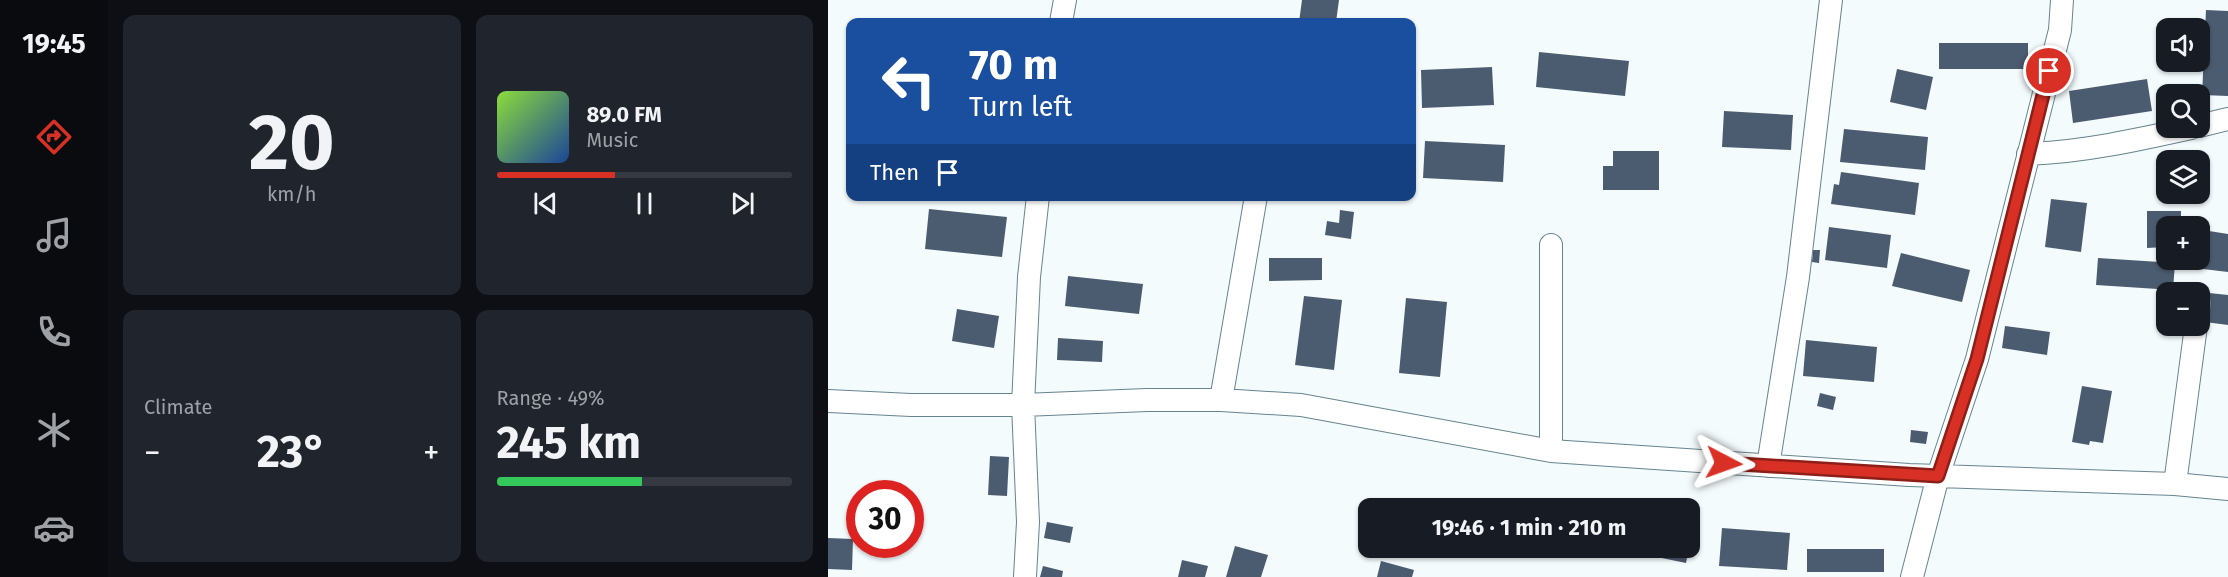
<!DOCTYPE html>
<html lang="en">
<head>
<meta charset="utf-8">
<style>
  :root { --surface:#171b24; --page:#20242c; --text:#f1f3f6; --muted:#9ea1a6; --line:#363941; --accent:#d93025 }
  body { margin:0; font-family:"Fira Sans",sans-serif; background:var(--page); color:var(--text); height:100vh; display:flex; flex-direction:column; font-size:22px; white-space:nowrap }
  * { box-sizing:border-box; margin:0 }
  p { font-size:20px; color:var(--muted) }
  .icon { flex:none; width:33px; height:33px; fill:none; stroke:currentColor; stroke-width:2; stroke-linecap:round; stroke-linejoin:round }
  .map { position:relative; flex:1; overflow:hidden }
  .panel { display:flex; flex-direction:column; gap:15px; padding:15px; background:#0d0f14; width:720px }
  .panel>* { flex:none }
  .top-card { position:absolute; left:18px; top:18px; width:570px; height:183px; border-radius:12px; box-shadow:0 2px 4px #0004; background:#1a4fa0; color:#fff; overflow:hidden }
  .controls { position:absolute; left:1328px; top:18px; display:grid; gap:12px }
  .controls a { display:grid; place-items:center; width:54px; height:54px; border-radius:12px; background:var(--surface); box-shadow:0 2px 4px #0004; font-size:30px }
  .speed { position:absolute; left:18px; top:480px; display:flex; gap:12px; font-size:30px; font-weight:700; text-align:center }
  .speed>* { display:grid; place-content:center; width:78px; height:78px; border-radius:50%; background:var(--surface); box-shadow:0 2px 4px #0004; line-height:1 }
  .speed .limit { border:9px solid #d22; background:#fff; color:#111 }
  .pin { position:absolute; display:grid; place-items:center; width:51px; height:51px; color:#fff; margin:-26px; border:3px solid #fff; border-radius:50%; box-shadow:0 2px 6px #0007 }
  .me { position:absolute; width:66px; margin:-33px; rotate:94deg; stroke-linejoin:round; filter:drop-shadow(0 0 4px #0008) }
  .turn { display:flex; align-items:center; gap:21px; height:126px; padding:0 24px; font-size:27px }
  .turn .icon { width:78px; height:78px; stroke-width:2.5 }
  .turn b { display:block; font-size:42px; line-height:51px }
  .then { display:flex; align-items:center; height:57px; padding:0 24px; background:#0003; gap:12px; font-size:22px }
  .big { font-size:45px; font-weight:700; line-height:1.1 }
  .panel .widget { flex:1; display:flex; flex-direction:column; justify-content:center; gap:9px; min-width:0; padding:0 21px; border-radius:12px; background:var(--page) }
  .panel .dial { align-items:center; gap:0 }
  .dial b { font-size:78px; line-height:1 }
  .song { display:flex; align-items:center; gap:18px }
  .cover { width:72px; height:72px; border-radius:9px; background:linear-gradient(135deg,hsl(90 70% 55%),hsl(220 70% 35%)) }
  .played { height:6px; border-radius:3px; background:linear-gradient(90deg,var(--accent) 40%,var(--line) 40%) }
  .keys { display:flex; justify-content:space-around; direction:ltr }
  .heat { display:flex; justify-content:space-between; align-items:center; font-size:33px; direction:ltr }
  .charge { height:9px; border-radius:4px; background:linear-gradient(90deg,#34c759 49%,var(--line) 0) }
  .panel .tiles { flex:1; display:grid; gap:15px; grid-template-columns:repeat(2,1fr) }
  .trip { position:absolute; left:530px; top:498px; width:342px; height:60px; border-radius:12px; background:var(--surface); box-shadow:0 2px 4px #0004; font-weight:700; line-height:60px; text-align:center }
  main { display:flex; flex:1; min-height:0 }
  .tab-bar { display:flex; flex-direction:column; width:108px; justify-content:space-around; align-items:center; background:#090b0e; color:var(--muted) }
  .tab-bar .icon { width:42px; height:42px }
  .tab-bar .active { color:var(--accent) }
  .tab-bar b { font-size:27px; color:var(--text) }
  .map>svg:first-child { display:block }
  .building { fill:#4c5c70 }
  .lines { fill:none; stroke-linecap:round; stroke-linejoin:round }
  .street-casing { stroke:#65848f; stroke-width:24 }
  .street { stroke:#fff; stroke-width:22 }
  .route-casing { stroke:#8d1f18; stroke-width:15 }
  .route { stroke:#d93025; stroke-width:10 }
</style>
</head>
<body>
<main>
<nav class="tab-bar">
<b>19:45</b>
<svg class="icon active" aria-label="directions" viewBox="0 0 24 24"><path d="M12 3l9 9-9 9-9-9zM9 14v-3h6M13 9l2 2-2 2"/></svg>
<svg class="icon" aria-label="music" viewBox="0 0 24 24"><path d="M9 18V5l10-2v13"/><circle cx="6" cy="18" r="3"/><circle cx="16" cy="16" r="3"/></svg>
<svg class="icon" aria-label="phone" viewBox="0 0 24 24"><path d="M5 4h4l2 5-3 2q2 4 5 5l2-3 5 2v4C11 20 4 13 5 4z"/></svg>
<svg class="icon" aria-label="climate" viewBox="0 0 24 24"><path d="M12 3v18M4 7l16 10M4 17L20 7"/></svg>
<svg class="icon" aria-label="car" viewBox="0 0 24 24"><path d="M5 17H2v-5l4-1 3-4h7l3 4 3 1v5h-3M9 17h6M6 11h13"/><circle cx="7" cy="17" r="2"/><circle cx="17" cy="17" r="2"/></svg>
</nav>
<section class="panel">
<div class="tiles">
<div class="widget dial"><b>20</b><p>km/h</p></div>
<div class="widget">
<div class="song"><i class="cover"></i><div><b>89.0 FM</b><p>Music</p></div></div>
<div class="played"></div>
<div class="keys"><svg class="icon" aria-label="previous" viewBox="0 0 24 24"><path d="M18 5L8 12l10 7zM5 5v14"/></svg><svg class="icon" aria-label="pause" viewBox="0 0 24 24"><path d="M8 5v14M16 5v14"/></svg><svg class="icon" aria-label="next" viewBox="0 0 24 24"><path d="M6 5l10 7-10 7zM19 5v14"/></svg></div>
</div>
<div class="widget"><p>Climate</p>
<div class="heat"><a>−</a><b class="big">23°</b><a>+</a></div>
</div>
<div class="widget"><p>Range · 49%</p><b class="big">245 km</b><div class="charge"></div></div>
</div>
</section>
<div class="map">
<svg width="1400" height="577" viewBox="0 0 1400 577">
  <rect width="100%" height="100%" fill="#f4fbfd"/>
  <path class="building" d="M474 0H511L508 22H471Z
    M1378 10 1400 11V96L1374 95Z
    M1111 43H1200V69H1111Z
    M711 52 801 61 797 96 708 87Z
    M664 67 666 105 594 108 593 70Z
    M1069 69 1105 77 1098 110 1062 102Z
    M1319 79 1324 111 1245 123 1241 91Z
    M896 111 965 115 963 150 894 147Z
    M1016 129 1100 137 1097 170 1012 162Z
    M597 141 677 145 675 182 595 178Z
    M785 151H831V190H775V166H785Z
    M1013 172 1091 183 1087 215 1003 204 1006 184 1011 185Z
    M1223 199 1259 203 1253 252 1217 247Z
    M101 209 179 217 174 257 97 249Z
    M512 210 526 212 523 239 497 235 499 221 511 223Z
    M1319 211H1353V226H1338V247L1319 248Z
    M1001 227 1063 235 1059 268 997 260Z
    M1381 231 1400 234V272L1375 269Z
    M985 250H992L991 263 984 262Z
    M1073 253 1142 270 1134 302 1064 286Z
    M441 258H494V280L441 281Z
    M1270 258 1347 263 1345 290 1268 285Z
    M240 276 315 284 311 314 237 306Z
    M1381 293 1400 295V325L1377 322Z
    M476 296 514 300 506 370 467 365Z
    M578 298 619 302 612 377 571 373Z
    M129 309 171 316 166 348 124 341Z
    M1177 326 1222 332 1219 355 1174 348Z
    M230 338 275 341 274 362 229 360Z
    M978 340 1049 347 1046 382 975 376Z
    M1254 386 1284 391 1275 443 1262 441 1261 445 1244 442Z
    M992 393 1008 397 1005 410 989 406Z
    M1083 430 1100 432 1098 444 1082 442Z
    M162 456 181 457 179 496 160 495Z
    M586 502 611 507V508H584Z
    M219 522 245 527 242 543 216 538Z
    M894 528 962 533 959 570 891 566Z
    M0 538 25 539 24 570 0 569Z
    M407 546 440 555 433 577H398Z
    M785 548H861L858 563Z
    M979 549H1056V572H979Z
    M354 560 380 566 377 577H350Z
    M553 561 586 570 584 577H549Z
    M215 566 235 571 234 577H212Z"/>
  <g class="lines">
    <defs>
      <path id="street" d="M233 22 237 0
        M1371 126 1400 119
        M1200 154C1255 152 1309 140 1363 128
        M1371 304V303
        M393 400 428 196
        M0 401 83 405H195L201 277 210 196
        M723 451V245
        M940 466 970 277 1003 0
        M1347 484 1368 326
        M197 577 200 522 195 405 319 400H393L473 405 723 451 1081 475 1347 484 1400 489
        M1084 577 1110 476 1149 359 1232 30 1234 0"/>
    </defs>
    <use href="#street" class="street-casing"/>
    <use href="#street" class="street"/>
  </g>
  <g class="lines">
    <defs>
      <path id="route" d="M896 463 1110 476 1149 359 1221 71"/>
    </defs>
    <use href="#route" class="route-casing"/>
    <use href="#route" class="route"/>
  </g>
</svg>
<div class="controls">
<a><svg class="icon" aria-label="sound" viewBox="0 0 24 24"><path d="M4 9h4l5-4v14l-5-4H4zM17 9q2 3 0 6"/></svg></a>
<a><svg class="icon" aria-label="search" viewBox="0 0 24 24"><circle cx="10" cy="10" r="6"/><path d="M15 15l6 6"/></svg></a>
<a><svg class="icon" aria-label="layers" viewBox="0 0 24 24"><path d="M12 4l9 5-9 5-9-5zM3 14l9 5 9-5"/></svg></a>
<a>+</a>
<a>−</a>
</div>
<div class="speed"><div class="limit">30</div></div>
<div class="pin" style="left:1221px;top:71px;background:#d93025"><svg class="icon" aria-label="arrive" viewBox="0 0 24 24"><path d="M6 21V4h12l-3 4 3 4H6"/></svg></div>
<svg class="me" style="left:896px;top:463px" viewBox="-20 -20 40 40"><path d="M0-17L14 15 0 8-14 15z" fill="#d93025" stroke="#fff" stroke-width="4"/></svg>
<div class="trip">19:46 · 1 min · 210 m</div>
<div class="top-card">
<div class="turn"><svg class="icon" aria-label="left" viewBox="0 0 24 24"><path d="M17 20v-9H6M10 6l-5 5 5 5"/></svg><div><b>70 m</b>Turn left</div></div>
<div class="then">Then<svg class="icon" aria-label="arrive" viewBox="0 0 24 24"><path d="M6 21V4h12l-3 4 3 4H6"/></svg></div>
</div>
</div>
</main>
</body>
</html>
